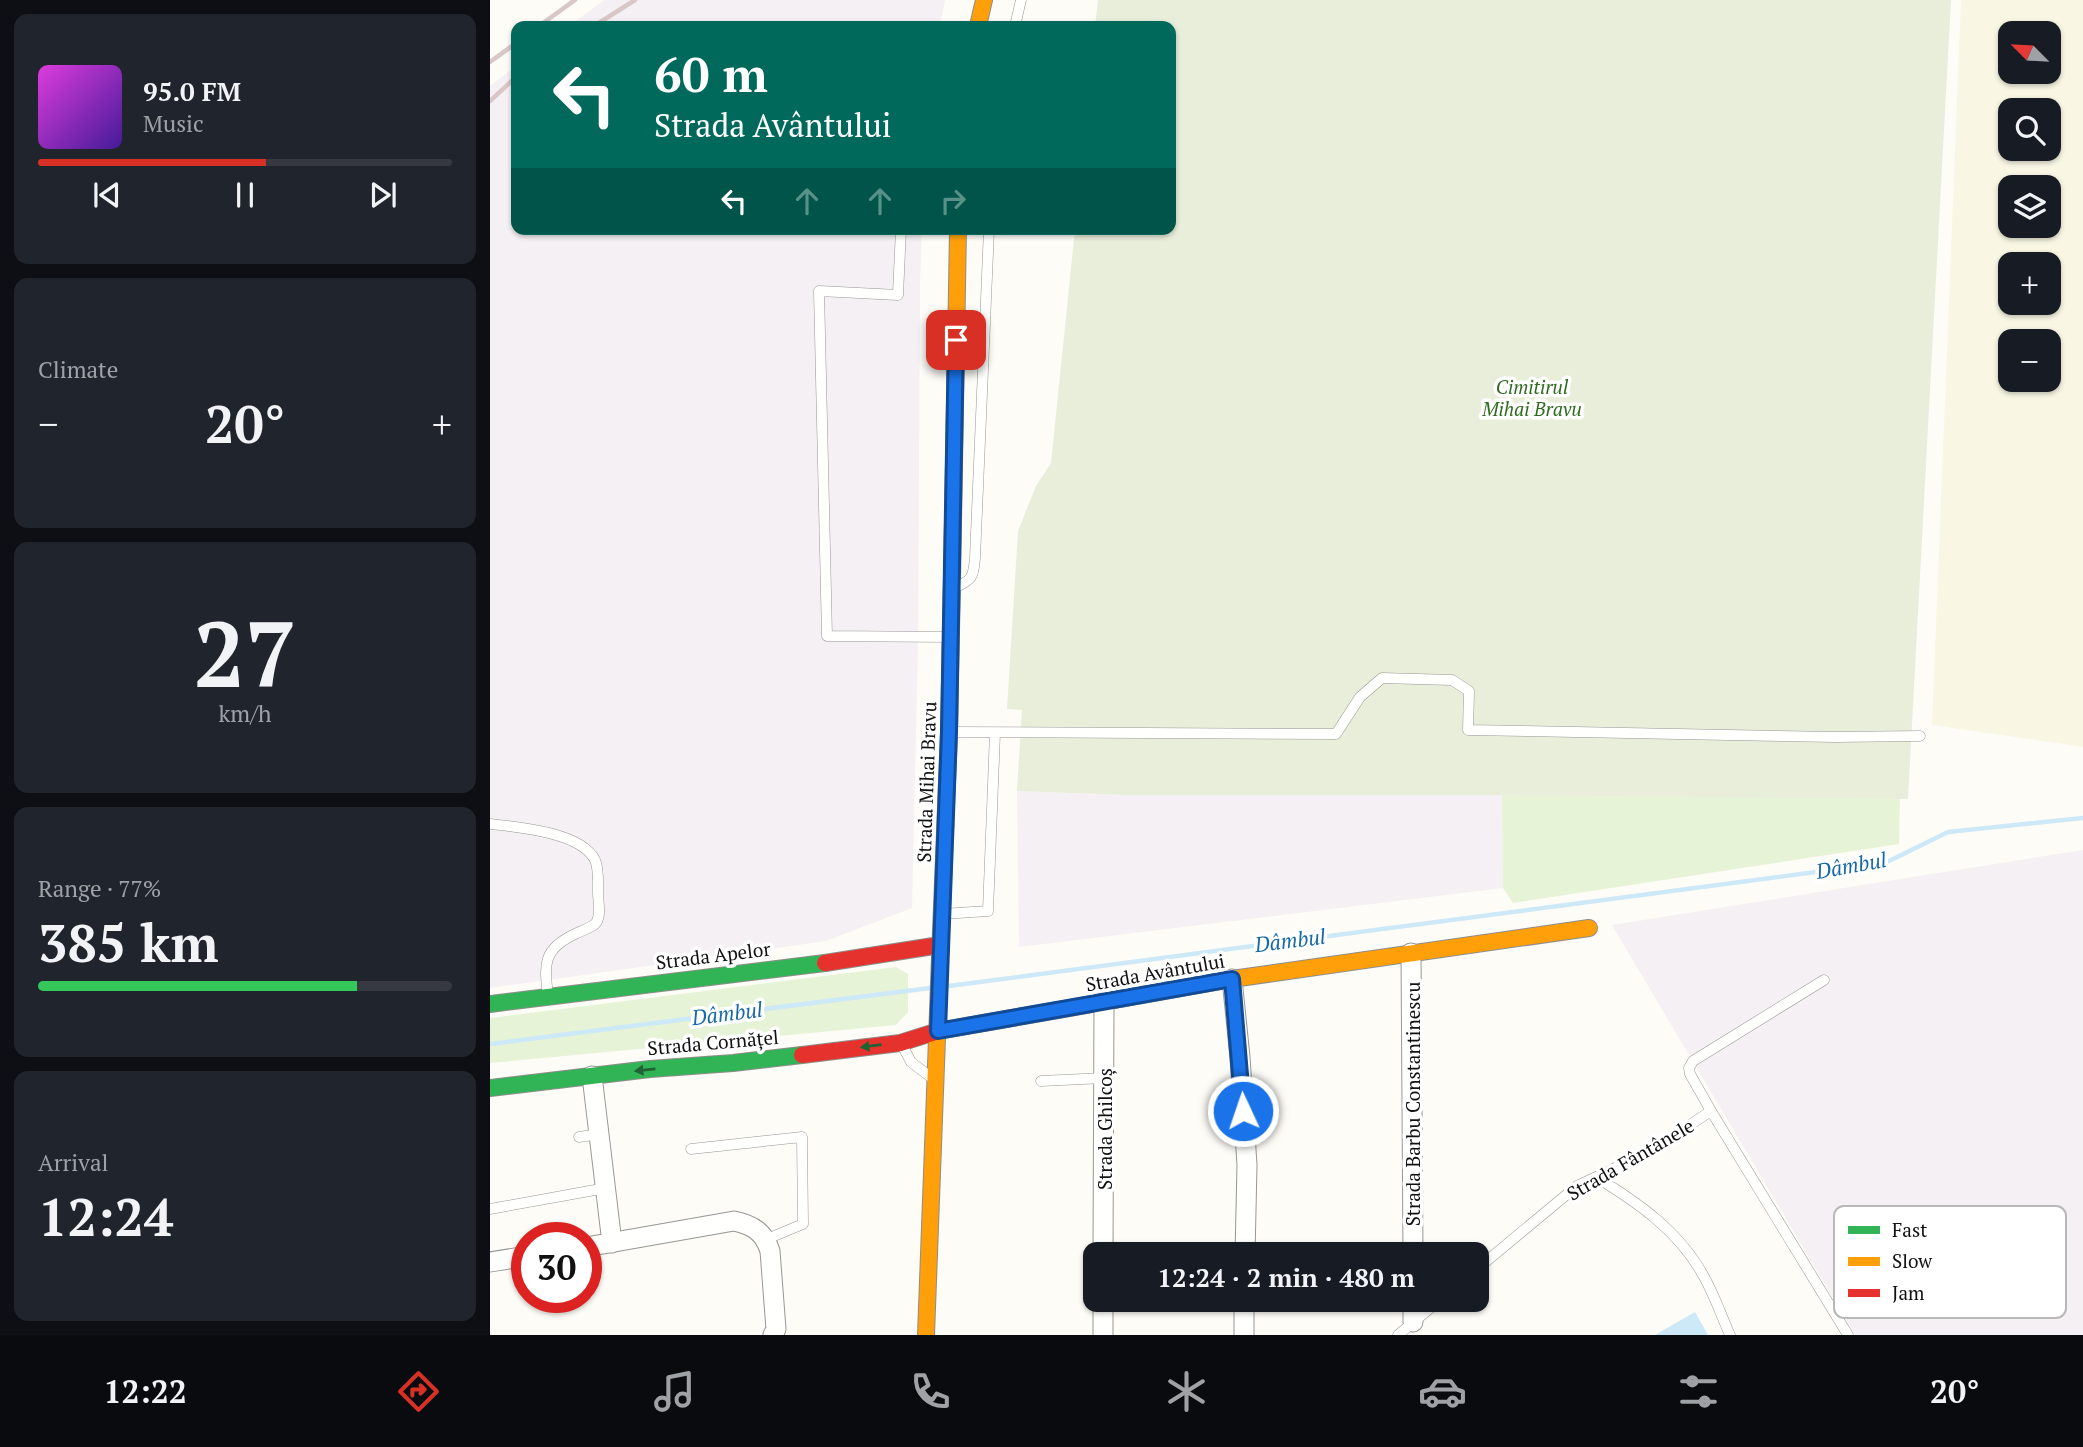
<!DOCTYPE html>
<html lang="en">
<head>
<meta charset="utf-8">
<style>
  :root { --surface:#171b24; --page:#20242c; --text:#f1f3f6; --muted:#9ea1a6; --line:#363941; --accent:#d93025 }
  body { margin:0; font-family:"PT Serif",serif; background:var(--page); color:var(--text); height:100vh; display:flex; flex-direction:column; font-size:26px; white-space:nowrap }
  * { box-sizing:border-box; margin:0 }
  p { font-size:23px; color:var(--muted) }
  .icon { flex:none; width:38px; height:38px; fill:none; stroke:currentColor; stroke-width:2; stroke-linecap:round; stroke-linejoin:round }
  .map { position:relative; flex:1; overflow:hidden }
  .panel { display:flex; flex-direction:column; gap:14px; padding:14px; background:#0d0f14; width:490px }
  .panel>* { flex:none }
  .banner { position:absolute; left:21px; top:21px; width:665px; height:214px; border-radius:14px; box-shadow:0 2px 5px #0004; background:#00695c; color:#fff; overflow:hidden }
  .needle { width:46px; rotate:294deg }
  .controls { position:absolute; left:1508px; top:21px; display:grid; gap:14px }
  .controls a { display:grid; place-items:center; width:63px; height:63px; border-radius:14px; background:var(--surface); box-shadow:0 2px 5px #0004; font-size:35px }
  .speed { position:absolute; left:21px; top:1222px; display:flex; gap:14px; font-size:35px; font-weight:700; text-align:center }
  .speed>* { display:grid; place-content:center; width:91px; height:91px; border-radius:50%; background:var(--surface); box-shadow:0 2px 5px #0004; line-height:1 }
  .speed .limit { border:10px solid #d22; background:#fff; color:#111 }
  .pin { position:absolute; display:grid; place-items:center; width:60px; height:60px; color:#fff; margin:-30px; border-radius:14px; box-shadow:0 4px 10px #0006 }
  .me { position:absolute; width:77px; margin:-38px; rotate:357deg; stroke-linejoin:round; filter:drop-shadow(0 0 5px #0008) }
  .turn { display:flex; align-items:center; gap:24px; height:147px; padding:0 28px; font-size:32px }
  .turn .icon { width:91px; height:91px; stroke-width:2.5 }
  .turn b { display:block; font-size:49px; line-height:60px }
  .lanes { display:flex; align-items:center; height:66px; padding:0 28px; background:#0003; justify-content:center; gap:35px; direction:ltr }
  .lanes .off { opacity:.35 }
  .big { font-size:52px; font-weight:700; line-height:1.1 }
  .panel .widget { flex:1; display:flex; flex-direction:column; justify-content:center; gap:10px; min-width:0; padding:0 24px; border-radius:14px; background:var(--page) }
  .panel .dial { align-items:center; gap:0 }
  .dial b { font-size:91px; line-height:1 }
  .song { display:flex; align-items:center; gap:21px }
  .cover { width:84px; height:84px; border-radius:10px; background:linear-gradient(135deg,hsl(300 70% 55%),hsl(260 70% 35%)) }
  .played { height:7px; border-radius:4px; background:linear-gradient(90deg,var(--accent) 55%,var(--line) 55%) }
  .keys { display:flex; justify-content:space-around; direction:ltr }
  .heat { display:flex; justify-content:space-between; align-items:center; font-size:38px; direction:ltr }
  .charge { height:10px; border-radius:5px; background:linear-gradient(90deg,#34c759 77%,var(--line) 0) }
  .trip { position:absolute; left:593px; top:1242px; width:406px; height:70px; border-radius:14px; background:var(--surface); box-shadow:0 2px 5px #0004; font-weight:700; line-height:70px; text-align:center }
  .tabs { display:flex; height:112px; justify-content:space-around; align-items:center; background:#090b0e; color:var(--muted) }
  .tabs .icon { width:49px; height:49px }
  .tabs .active { color:var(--accent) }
  .tabs b { font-size:32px; color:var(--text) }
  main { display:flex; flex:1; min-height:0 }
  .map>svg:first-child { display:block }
  .industrial { fill:#f5f0f3 }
  .farmland { fill:#f9f7e4; fill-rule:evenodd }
  .green { fill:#e7f3d7 }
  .cemetery { fill:#e9eedb }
  .water { fill:#cde8f7 }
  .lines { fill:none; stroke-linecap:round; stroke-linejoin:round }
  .stream { stroke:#cde8f7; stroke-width:4.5 }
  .lane-casing { stroke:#979795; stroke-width:11 }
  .street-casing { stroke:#979795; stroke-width:21 }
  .fast-casing { stroke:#8e8d8b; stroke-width:18 }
  .slow-casing { stroke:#8e8d8b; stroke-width:18 }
  .jam-casing { stroke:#8e8d8b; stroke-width:18 }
  .lane { stroke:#fffffe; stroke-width:10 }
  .street { stroke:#fffffe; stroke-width:19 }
  .fast { stroke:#30b455; stroke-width:16 }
  .slow { stroke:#ff9f0a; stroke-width:16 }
  .jam { stroke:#e5322d; stroke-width:16 }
  .rail { stroke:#d9c6c7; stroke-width:4.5 }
  .oneway { fill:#206233 }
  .route-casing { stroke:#114b97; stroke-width:18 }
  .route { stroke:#1a73e8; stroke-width:12 }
  .labels { text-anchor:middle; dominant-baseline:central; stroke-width:7; stroke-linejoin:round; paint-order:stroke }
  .park-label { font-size:19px; font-style:italic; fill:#2f6b1f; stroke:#fff }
  .street-label { font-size:19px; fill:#111; stroke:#fff }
  .water-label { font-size:21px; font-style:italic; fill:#1768a6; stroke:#fff }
  .key { fill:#fff; stroke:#b8b8b8; stroke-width:2 }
  .key-label { font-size:19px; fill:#111 }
</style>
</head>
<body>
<main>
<section class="panel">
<div class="widget">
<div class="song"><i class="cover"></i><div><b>95.0 FM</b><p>Music</p></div></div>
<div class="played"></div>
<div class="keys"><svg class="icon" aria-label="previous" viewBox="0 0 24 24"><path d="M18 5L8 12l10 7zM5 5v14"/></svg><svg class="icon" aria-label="pause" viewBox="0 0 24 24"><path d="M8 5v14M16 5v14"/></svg><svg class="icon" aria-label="next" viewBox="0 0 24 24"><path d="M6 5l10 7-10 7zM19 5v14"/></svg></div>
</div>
<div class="widget"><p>Climate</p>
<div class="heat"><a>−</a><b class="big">20°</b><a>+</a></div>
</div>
<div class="widget dial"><b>27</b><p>km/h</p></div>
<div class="widget"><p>Range · 77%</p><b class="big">385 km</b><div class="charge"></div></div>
<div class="widget"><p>Arrival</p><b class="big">12:24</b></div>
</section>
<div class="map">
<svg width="1593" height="1335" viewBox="0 0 1593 1335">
  <rect width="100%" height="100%" fill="#fdfcf7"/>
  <path class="industrial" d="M114 0H455L450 26H79Z
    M26 66V229H432L430 281 428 646 422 908 336 941 0 988V86Z
    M527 791 634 795H1013V888L529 947Z
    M1593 850V1335H1365L1122 925Z"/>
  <path class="farmland" d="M1471 0H1593V747L1442 725ZM1521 33H1559V72H1521ZM1521 110H1559V149H1521ZM1521 187H1559V226H1521ZM1521 264H1559V303H1521ZM1521 341H1559V380H1521Z"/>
  <path class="green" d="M635 744 1411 751 1409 844 1023 903 1013 888 1012 795H634Z
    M406 967 418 974V1012L406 1025 0 1063V1018Z"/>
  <path class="cemetery" d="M608 0H1461L1418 799 1013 795H634L527 791 532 710 517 709 528 531 546 486 561 463 585 229H681V26H605Z"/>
  <path class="water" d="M1205 1312 1218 1335H1165Z"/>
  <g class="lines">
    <path class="stream" d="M459 986 1395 863 1458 832 1593 818
      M0 1044 440 988"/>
    <defs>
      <path id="lane" d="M525 26 531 0
        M411 229 408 295 329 291 337 636 459 637
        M464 588C483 580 483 577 485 558L499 229
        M459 732 846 734 870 697 892 678 962 680 979 691 978 730 1345 737 1430 736
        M0 824C27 827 91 832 105 860 109 869 108 883 108 892 108 902 112 917 105 924 100 928 91 931 85 934 53 949 54 964 58 995
        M452 914 498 911 505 733
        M411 1043 421 1062 442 1078
        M551 1081 614 1078
        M1221 1111 1200 1074 1199 1068 1203 1061 1334 980
        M89 1137 109 1134
        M201 1149 312 1137 313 1224 277 1239
        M1106 1177C1147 1202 1189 1231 1213 1275 1224 1294 1231 1315 1240 1335
        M0 1209 116 1188
        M987 1269 1087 1186 1157 1153 1221 1111 1358 1335
        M908 1335 950 1300"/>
      <path id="street" d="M921 953 923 1255
        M742 979 750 1057 757 1165 755 1255
        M102 1076 122 1243
        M96 1247 244 1221C263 1225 274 1232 280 1251L286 1329 283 1335
        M613 1255 614 1002
        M0 1262 37 1256
        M923 1300V1322
        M613 1335V1300
        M754 1335V1300"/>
      <path id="fast" d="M450 957 459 732 462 580
        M0 1004 335 963
        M0 1088 160 1069 243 1063 312 1055"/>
      <path id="slow" d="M488 26 494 0
        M462 580 468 229
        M608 1003 742 979 1099 928
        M436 1335 450 957"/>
      <path id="jam" d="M335 963 450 945
        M312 1055 410 1043 448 1031 608 1003"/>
    </defs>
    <use href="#lane" class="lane-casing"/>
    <use href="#street" class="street-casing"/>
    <use href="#fast" class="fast-casing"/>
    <use href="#slow" class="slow-casing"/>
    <use href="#jam" class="jam-casing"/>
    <use href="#lane" class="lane"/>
    <use href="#street" class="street"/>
    <use href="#fast" class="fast"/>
    <use href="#slow" class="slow"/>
    <use href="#jam" class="jam"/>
    <path class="rail" d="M49 26 85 0
      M104 26 145 0
      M0 62 26 43
      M0 101 26 77"/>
  </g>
  <defs><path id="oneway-solid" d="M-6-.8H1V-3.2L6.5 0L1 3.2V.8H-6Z" transform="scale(1.75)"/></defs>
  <g class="oneway">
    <use href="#oneway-solid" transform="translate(381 1046) rotate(173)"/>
    <use href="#oneway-solid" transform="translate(155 1070) rotate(174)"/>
  </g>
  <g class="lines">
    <defs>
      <path id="route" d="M466 340 459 732 448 1031 742 979 753 1111"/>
    </defs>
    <use href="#route" class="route-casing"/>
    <use href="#route" class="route"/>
  </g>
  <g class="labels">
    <g class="park-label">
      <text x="1042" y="386">Cimitirul<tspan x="1042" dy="22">Mihai Bravu</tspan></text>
    </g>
    <g class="street-label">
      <text transform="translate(436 782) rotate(-88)">Strada Mihai Bravu</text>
      <text transform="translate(223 955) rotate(-7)">Strada Apelor</text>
      <text transform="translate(665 972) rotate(-10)">Strada Avântului</text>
      <text transform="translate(223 1042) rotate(-5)">Strada Cornățel</text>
      <text transform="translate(922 1104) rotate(-90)">Strada Barbu Constantinescu</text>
      <text transform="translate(614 1129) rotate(-90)">Strada Ghilcoș</text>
      <text transform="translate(1140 1159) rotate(-30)">Strada Fântânele</text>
    </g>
    <g class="water-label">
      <text transform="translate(1361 865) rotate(-10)">Dâmbul</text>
      <text transform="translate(800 940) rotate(-7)">Dâmbul</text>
      <text transform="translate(237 1013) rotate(-7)">Dâmbul</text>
    </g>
  </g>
  <rect x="1344" y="1206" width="232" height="112" rx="10" class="key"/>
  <rect x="1358" y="1226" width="32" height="8" fill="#30b455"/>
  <rect x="1358" y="1257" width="32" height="9" fill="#ff9f0a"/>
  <rect x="1358" y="1289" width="32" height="8" fill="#e5322d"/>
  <g class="key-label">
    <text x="1402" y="1237">Fast</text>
    <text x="1402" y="1268">Slow</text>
    <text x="1402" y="1300">Jam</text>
  </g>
</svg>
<div class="controls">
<a><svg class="needle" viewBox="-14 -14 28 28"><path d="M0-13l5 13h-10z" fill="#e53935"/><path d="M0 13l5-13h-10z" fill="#9ea1a6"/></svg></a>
<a><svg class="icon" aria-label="search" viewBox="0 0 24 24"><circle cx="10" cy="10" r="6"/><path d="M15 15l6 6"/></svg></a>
<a><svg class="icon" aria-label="layers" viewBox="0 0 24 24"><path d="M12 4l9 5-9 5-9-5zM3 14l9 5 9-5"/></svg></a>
<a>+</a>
<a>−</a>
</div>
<div class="speed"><div class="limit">30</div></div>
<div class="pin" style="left:466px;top:340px;background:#d93025"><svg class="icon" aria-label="arrive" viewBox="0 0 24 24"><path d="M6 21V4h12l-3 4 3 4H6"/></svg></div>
<svg class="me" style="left:753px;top:1111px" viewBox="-20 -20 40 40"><circle r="17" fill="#1a73e8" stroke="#fff" stroke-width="3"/><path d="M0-11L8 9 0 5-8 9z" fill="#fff"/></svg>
<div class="trip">12:24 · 2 min · 480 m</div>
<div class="banner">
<div class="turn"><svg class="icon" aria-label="left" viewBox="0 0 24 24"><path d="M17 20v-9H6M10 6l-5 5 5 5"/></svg><div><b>60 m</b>Strada Avântului</div></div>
<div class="lanes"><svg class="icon" aria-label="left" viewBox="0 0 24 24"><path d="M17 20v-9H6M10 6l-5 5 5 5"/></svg><svg class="icon off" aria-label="ahead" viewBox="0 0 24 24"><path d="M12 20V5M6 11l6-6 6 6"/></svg><svg class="icon off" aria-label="ahead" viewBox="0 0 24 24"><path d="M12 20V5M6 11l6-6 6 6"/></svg><svg class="icon off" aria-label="right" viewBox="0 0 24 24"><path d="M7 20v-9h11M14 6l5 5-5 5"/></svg></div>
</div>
</div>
</main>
<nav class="tabs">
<b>12:22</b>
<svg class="icon active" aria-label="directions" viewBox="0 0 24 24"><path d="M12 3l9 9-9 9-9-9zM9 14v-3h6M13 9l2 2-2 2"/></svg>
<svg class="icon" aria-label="music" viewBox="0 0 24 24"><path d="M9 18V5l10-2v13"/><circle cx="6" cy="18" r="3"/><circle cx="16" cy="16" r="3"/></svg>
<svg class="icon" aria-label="phone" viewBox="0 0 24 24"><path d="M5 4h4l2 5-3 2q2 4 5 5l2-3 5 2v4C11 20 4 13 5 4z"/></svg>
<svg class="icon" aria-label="climate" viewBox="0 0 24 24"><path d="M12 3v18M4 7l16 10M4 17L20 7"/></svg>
<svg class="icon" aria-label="car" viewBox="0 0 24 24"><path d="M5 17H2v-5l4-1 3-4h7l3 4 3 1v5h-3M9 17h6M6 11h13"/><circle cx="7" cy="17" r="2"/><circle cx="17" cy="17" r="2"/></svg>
<svg class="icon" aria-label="filters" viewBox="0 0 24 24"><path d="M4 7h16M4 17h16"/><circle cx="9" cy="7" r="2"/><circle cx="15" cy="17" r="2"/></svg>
<b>20°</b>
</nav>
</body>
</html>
